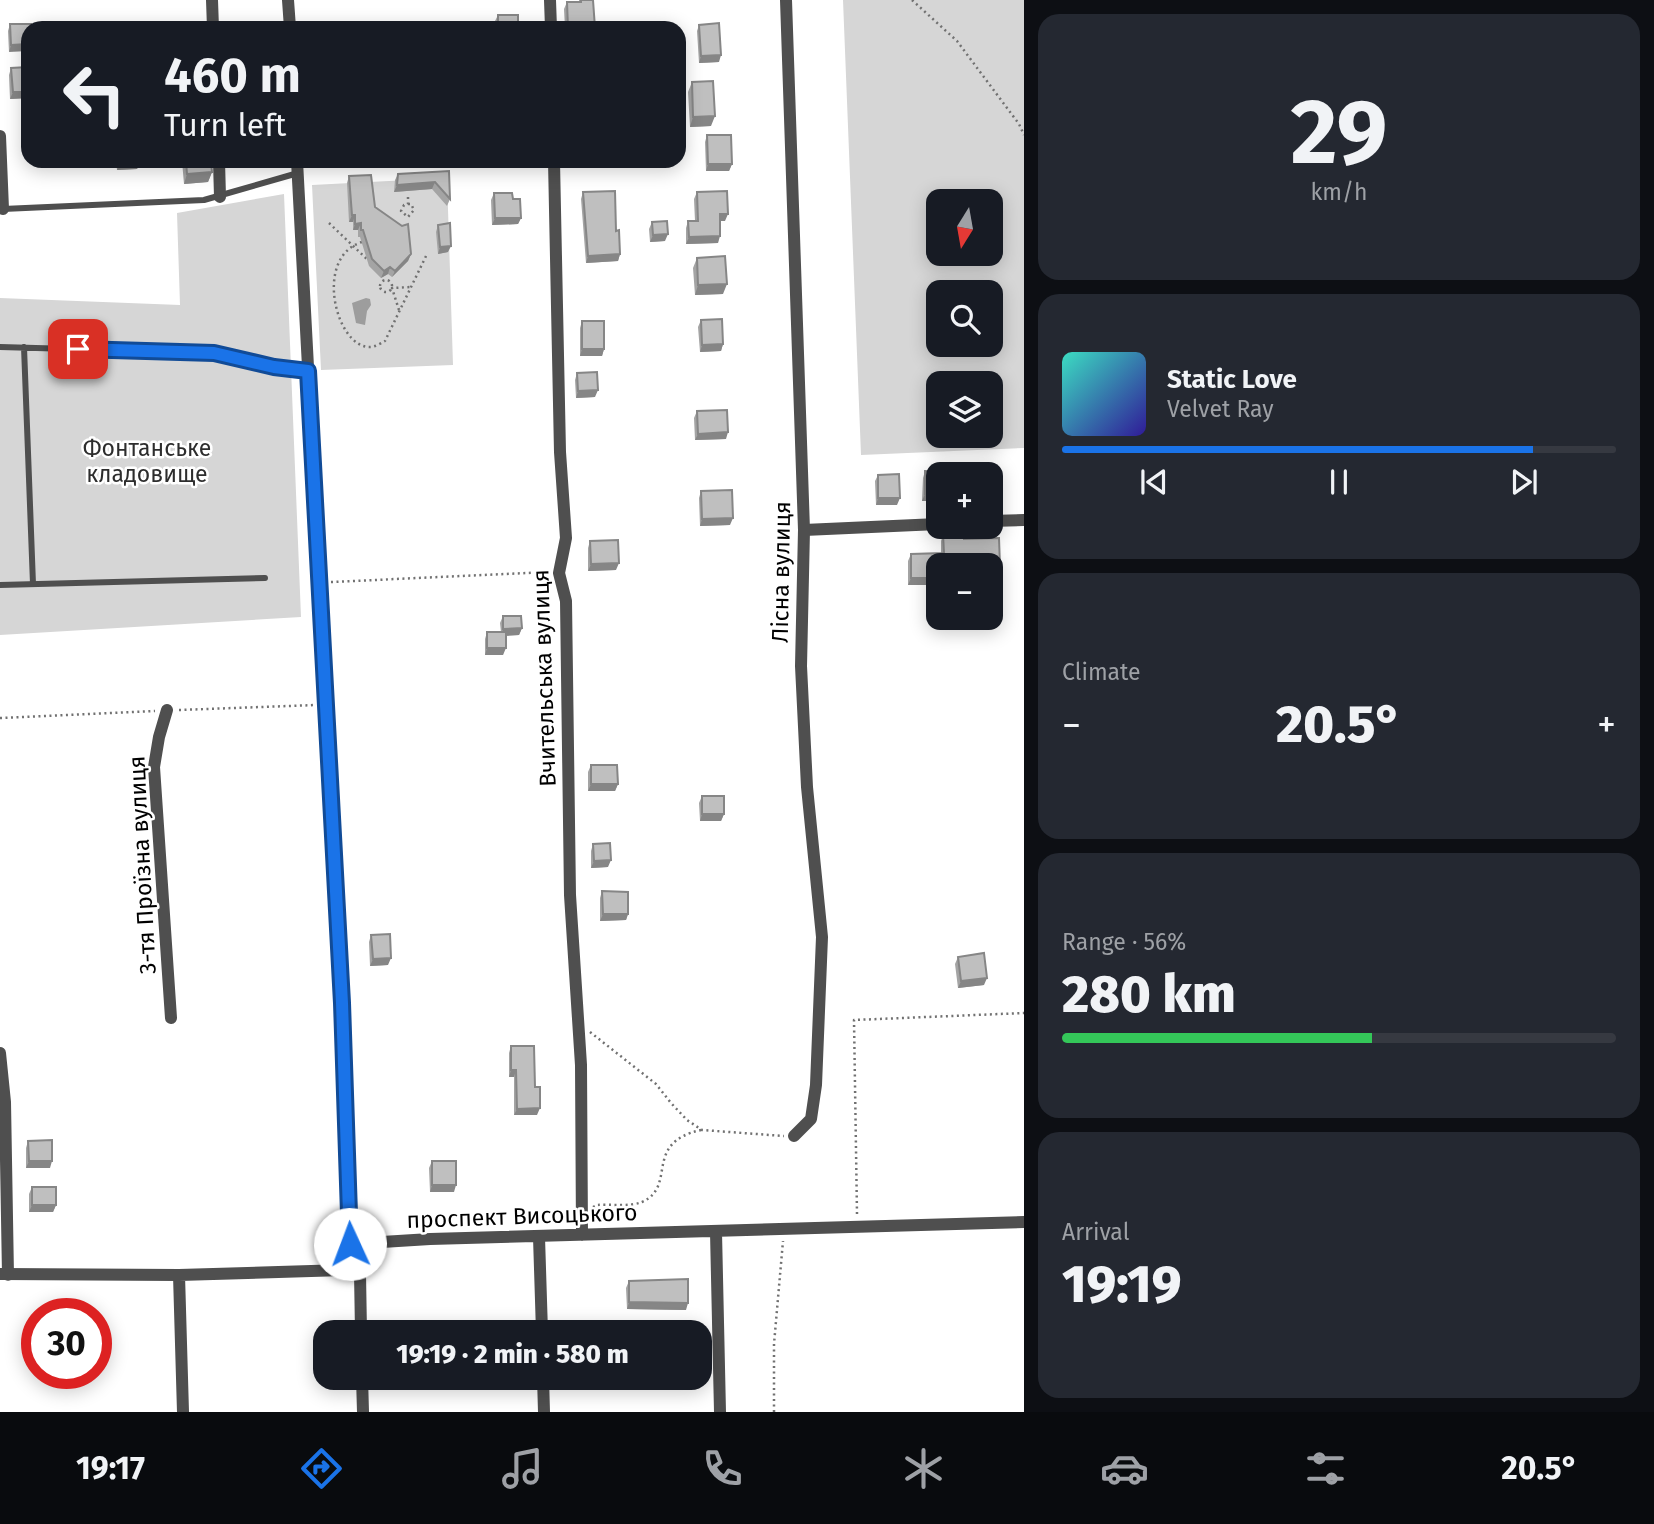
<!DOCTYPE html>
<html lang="en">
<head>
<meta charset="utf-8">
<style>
  :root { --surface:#171b24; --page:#242831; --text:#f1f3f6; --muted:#9ea1a6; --line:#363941; --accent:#1a73e8 }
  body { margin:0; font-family:"Fira Sans",sans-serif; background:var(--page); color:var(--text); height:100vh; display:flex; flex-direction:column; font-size:26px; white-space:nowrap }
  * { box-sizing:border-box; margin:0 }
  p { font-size:23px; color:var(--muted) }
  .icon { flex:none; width:38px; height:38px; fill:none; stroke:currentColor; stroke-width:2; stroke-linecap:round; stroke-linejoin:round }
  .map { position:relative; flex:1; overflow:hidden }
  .details { display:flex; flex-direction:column; gap:14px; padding:14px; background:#0d0f14; width:630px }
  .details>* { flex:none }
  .top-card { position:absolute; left:21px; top:21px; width:665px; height:147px; border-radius:21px; box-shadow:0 4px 18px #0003; background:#171b24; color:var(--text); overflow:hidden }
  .needle { width:46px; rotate:191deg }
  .buttons { position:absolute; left:926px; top:189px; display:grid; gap:14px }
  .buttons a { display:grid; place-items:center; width:77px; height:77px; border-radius:14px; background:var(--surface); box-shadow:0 4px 18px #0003; font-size:35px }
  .speed { position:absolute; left:21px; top:1298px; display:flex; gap:14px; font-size:35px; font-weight:700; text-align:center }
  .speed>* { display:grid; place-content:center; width:91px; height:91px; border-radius:50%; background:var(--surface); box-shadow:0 4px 18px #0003; line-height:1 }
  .speed .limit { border:10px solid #d22; background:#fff; color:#111 }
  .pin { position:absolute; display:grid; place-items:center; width:60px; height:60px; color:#fff; margin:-30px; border-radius:14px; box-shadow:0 4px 10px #0006 }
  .me { position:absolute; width:77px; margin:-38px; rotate:358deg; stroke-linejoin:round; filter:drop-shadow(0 0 5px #0008) }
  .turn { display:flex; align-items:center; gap:24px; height:147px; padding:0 28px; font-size:32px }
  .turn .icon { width:91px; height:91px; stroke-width:2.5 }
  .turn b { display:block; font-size:49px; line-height:60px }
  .big { font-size:52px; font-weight:800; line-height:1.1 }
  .details .tile { flex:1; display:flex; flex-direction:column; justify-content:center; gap:10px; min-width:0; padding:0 24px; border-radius:21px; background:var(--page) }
  .details .dial { align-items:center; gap:0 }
  .dial b { font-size:91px; line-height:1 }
  .song { display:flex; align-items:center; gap:21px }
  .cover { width:84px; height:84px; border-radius:10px; background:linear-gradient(135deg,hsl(170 70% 55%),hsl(250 70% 35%)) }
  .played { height:7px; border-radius:4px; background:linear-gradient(90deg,var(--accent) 85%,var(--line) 85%) }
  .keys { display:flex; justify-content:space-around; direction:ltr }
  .heat { display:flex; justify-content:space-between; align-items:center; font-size:38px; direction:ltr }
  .charge { height:10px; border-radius:5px; background:linear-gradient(90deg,#34c759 56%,var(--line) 0) }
  .trip { position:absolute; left:313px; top:1320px; width:399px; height:70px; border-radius:21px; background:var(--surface); box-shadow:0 4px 18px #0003; font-weight:800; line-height:70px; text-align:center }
  .dock { display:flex; height:112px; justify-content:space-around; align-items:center; background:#090b0e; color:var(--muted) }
  .dock .icon { width:49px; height:49px }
  .dock .active { color:var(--accent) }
  .dock b { font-size:32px; color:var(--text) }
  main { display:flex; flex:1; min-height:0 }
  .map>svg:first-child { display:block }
  .green { fill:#d6d6d6; fill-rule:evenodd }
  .water { fill:#9d9d9d }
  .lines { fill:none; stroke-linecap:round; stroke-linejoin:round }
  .path { stroke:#717171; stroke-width:2.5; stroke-dasharray:2 3.5; stroke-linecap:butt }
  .lane { stroke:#4f4f4f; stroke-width:6 }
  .street { stroke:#4f4f4f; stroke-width:12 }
  .wall { fill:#a4a4a4 }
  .shaded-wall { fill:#868686 }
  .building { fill:#bfbfbf; stroke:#868686; stroke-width:2 }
  .route-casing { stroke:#114b97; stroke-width:18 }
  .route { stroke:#1a73e8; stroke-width:12 }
  .labels { text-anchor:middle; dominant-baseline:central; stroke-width:5; stroke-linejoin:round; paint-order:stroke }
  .park-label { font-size:23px; fill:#2d2d2d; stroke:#fff }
  .street-label { font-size:23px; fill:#000; stroke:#fff }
</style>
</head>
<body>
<main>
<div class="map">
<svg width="1024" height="1412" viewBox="0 0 1024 1412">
  <rect width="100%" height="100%" fill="#fff"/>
  <path class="green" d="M843 0H1024V448L861 455ZM938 201H990V254H938ZM938 292H990V345H938ZM938 383H990V436H938Z
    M447 178 453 365 321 370 312 185Z
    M284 194 301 617 0 635V298L180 305 177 213Z"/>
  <path class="water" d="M366 298 370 299 371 305 367 311 365 325 356 323 352 303Z"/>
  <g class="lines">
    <path class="path" d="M912 0 957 41 1019 124 1024 135
      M408 204H411L414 210 408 217 401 211 404 205 408 204V195
      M329 223 370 262
      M362 242C313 257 336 348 370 347 375 347 381 343 385 341L427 254
      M380 286a6 6 0 1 1 12 0a6 6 0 1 1-12 0Z
      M399 310 392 288 411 287
      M331 582 548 572
      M179 710 316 705
      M0 718 155 711
      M590 1032 656 1084 671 1103 687 1120 702 1130 784 1136
      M593 1207 597 1205C610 1204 630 1207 642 1202 678 1186 642 1143 701 1130
      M857 1214 854 1020 1024 1013
      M774 1412V1344L783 1241"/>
    <path class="lane" d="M3 209 204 200 298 173
      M0 347 214 353 274 367 308 371
      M24 347 33 584
      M0 585 265 578"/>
    <path class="street" d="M212 0 213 28
      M288 0 290 28
      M550 0 551 28
      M786 0 804 530 801 666 807 787 822 937 816 1085 811 1119 794 1136
      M0 136 3 209
      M219 161 220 197
      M297 161 342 1003 350 1244 360 1273 361 1332
      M554 161 560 452 566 538 559 573 566 601 570 895 581 1065 582 1235
      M990 521 1024 520
      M804 530 938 524
      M167 710 159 737 154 767 171 1018
      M0 1053 5 1102 8 1275
      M716 1232 720 1412
      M539 1237 542 1332
      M0 1274 179 1275 344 1270 350 1244 430 1239 1024 1222
      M179 1275 183 1412
      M362 1377 363 1412
      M543 1377 544 1412"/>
  </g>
  <path class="wall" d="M579 0H593L595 28H565L564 9 567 2H579Z
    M498 15 518 28H495V21Z
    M10 24 31 28 9 52 8 31Z
    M699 25 719 62 699 63 697 31Z
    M28 67V98L10 99 9 75 11 68Z
    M692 82 711 126 690 127 688 92Z
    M707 135 732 164 729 171H706L705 142Z
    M116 161H139L140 163 137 169 117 170Z
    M182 161H211L212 172 208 182 184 184Z
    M449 171 450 199 447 206 432 189 394 192 395 180 398 174Z
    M349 176 375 207 411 254 408 261 392 277 388 274 381 278 369 266 360 237H358V230H353V222H349L347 183Z
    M583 192 616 231 620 254 618 261 586 263 581 199Z
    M697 192 725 221H720L718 243 686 244V228L688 221H695L694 199Z
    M494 193 513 199 521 218 518 224 492 225 491 200Z
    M652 222 665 241 650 242 649 229Z
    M438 225 448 252 438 254 436 232Z
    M697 258 723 294 695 295 693 268Z
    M701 320 723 344 721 351 700 352 698 327Z
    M582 321 604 349 602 356H580V328Z
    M577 373 595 397 576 398 575 380Z
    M697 411 726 439 695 440 694 418Z
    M925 471 938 474V501H922L923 478Z
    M878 475 897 505H876L875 481Z
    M701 491 730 525 700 526 699 498Z
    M943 534 964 539 1000 566 998 573 990 565 932 579 930 585H908V561L911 554 941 553V541Z
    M590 541 616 570 588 571V548Z
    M503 616 522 628 519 635 506 636 503 655H485V639L487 632H501L500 623Z
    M591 765 618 784 615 791H588V772Z
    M702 796 724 814 721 821H700L699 803Z
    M593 844 608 867 591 868V851Z
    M602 891 628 914 626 920 600 921V898Z
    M371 935 388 965 370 966 369 942Z
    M958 957 984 985 958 988 955 964Z
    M511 1046 535 1087 537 1115H514V1077H509V1053Z
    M28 1141 50 1168H26V1148Z
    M432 1161 454 1192H430L429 1168Z
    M32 1187 56 1205 53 1212H29V1194Z
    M629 1281 686 1310 627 1309 626 1288Z"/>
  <path class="shaded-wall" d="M28 44V51L9 52 11 45Z
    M721 55 719 62 699 63 701 56Z
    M13 92H28V98L10 99Z
    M715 116 711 126 690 127 693 117Z
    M119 163H140L137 169 117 170Z
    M708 164H732L729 171H706Z
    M212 172 208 182 184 184 187 174Z
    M435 182 432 189 394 192 397 185Z
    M720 214H728L725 221H717Z
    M352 215H355L353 222H349Z
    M495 218H521L518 224 492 225Z
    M361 223 358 230H353L355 224Z
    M668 234 665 241 650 242 653 235Z
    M720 236 718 243 686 244 689 237Z
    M451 246 448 252 438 254 440 247Z
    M411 254 408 261 392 277 395 271Z
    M620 254 618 261 586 263 588 256Z
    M390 267 388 274 381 278 384 271Z
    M727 284 723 294 695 295 698 285Z
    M723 344 721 351 700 352 702 345Z
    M582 349H604L602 356H580Z
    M598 390 595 397 576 398 578 391Z
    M728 432 726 439 695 440 698 434Z
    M925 494H938V501H922Z
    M878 498H900L897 505H876Z
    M733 518 730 525 700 526 702 519Z
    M619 563 616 570 588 571 591 564Z
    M1000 566 998 573H990V567Z
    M932 572H938V578L932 579 930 585H908L911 578Z
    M522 628 519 635 501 636 503 629Z
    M487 648H506L503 655H485Z
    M591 784H618L615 791H588Z
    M702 814H724L721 821H700Z
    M611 860 608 867 591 868 594 861Z
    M603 914H628L626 920 600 921Z
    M391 958 388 965 370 966 373 959Z
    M987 978 984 985 958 988 961 981Z
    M511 1070H516L514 1077H509Z
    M540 1108 537 1115H514L517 1109Z
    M29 1161H52L50 1168H26Z
    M432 1185H456L454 1192H430Z
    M32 1205H56L53 1212H29Z
    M629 1302 688 1303 686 1310 627 1309Z"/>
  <path class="building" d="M581 0H593L595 28H568L567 2H581Z
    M498 15H518V28H498Z
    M719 23 721 55 701 56 699 25Z
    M10 24H31V28H28V44L11 45Z
    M28 67V92H13L11 68Z
    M713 81 715 116 693 117 692 82Z
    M707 135H731L732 164H708Z
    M119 161H139L140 163H119Z
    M186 161H211L212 172 187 174Z
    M449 171 450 199 435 182 397 185 398 174Z
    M371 175 375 207 402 226 408 224 411 254 395 271 390 267 384 271 372 259 363 230H361V223L355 224V215H352L349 176Z
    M615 191 616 231 619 230 620 254 588 256 583 192Z
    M727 191 728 214H720V236L689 237 688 221H698L697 192Z
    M494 193H512L513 199H520L521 218H495Z
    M667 221 668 234 653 235 652 222Z
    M450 223 451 246 440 247 438 225Z
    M725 256 727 284 698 285 697 258Z
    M722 319 723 344 702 345 701 320Z
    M582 321H604V349H582Z
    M597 372 598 390 578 391 577 373Z
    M727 410 728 432 698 434 697 411Z
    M925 471 944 472V474H938V494H925Z
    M899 474 900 498H878V475Z
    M732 490 733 518 702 519 701 491Z
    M943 534H964V539L999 538 1000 566 990 567V565H938V572H932V578H911V554L944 553Z
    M618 540 619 563 591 564 590 541Z
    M503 616H521L522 628 503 629Z
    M487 632H506V648H487Z
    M591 765H617L618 784H591Z
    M702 796H724V814H702Z
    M610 843 611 860 594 861 593 844Z
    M602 891 628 892V914H603Z
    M390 934 391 958 373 959 371 935Z
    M984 953 987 978 961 981 958 957Z
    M511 1046H534L535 1087H540V1108L517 1109 516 1070H511Z
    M52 1140V1161H29L28 1141Z
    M432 1161H456V1185H432Z
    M32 1187H56V1205H32Z
    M688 1279V1303L629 1302V1281Z"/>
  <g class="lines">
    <defs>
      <path id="route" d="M78 349 214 353 274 367 308 371 342 1003 350 1244"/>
    </defs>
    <use href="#route" class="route-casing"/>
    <use href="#route" class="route"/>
  </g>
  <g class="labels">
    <g class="park-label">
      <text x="147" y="448">Фонтанське<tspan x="147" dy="26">кладовище</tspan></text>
    </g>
    <g class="street-label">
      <text transform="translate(781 572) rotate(-89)">Лісна вулиця</text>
      <text transform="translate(544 678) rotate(-92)">Вчительська вулиця</text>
      <text transform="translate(142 865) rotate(-93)">3-тя Проїзна вулиця</text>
      <text transform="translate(522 1216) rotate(-2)">проспект Висоцького</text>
    </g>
  </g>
</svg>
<div class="buttons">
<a><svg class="needle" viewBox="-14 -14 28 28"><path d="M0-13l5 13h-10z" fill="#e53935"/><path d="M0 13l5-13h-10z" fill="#9ea1a6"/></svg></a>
<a><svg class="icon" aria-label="search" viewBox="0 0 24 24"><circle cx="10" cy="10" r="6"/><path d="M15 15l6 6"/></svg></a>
<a><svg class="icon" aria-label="layers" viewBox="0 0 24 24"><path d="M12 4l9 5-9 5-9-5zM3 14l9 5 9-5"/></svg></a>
<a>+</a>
<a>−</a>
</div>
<div class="speed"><div class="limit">30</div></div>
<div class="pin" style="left:78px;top:349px;background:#d93025"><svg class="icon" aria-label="arrive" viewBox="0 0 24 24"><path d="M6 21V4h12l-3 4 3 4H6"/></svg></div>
<svg class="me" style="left:350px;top:1244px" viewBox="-20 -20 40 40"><circle r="19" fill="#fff"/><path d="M0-13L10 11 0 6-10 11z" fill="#1a73e8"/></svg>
<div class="trip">19:19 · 2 min · 580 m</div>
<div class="top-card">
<div class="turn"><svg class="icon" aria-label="left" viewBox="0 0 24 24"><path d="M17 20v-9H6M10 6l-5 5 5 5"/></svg><div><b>460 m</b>Turn left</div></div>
</div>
</div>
<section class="details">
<div class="tile dial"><b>29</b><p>km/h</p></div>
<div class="tile">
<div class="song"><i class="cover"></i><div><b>Static Love</b><p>Velvet Ray</p></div></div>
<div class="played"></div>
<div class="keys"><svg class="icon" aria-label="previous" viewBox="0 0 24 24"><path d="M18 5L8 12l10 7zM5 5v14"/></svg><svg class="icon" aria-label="pause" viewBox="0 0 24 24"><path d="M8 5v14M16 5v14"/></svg><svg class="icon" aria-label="next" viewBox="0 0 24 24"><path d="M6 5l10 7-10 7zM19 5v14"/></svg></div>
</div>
<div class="tile"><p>Climate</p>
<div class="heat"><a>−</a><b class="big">20.5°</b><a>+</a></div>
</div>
<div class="tile"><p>Range · 56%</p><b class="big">280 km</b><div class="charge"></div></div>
<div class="tile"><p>Arrival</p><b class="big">19:19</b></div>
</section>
</main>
<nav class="dock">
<b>19:17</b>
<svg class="icon active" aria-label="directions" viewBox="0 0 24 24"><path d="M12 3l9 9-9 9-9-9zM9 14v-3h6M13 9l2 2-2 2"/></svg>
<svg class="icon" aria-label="music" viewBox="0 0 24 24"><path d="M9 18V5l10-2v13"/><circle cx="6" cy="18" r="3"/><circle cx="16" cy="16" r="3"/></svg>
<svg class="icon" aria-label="phone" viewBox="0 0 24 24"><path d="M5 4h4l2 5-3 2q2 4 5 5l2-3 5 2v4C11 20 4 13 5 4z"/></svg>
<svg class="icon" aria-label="climate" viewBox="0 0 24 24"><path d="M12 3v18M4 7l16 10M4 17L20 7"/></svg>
<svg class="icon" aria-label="car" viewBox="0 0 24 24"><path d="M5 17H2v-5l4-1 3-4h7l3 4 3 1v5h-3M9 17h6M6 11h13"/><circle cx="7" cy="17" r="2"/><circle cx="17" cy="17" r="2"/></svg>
<svg class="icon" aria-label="filters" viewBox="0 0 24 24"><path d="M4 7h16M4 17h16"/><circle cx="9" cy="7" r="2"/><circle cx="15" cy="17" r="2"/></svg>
<b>20.5°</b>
</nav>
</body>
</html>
